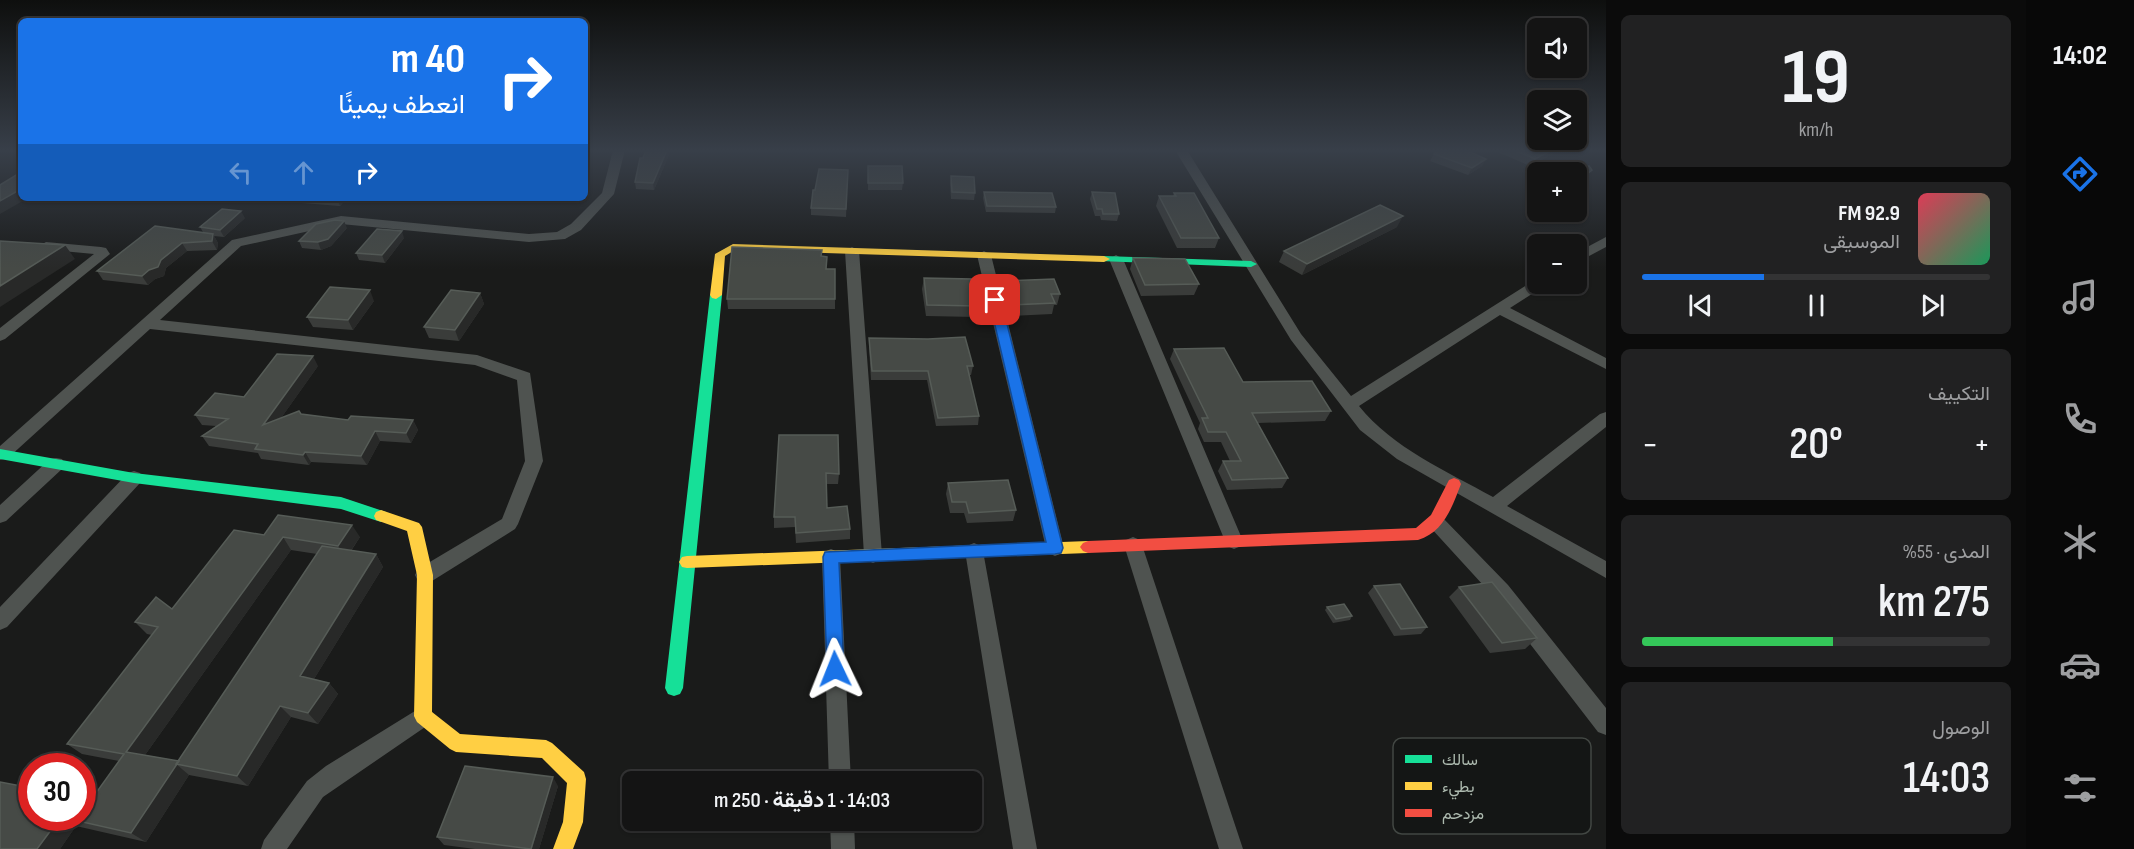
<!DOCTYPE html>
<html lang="ar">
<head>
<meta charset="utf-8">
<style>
  :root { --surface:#141414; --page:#212122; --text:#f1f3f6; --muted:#9d9ea0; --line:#333334; --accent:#1a73e8 }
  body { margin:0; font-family:"Sofia Sans Condensed",Vazirmatn,sans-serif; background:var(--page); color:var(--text); direction:rtl; height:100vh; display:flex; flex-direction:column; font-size:22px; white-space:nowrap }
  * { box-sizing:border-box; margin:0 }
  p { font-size:20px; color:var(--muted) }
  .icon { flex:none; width:33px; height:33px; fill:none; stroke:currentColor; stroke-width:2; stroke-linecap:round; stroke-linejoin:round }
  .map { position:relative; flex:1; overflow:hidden; direction:ltr }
  .panel { display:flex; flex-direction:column; gap:15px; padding:15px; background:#0b0b0b; width:420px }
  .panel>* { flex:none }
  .banner { position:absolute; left:18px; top:18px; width:570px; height:183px; border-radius:9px; box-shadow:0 2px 4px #0004,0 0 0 2px var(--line); direction:rtl; background:#1a73e8; color:#fff; overflow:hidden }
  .tools { position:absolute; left:1527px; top:18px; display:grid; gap:12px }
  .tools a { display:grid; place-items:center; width:60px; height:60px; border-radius:9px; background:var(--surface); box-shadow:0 2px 4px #0004,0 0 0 2px var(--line); font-size:30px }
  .speed { position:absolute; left:18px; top:753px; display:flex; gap:12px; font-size:30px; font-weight:700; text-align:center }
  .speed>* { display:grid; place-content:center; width:78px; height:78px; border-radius:50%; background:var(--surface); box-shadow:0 2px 4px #0004,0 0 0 2px var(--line); line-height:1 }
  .speed .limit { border:9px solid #d22; background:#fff; color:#111 }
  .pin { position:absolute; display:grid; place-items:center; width:51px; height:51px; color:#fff; margin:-26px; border-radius:12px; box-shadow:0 3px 9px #0006 }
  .me { position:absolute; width:66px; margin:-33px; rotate:358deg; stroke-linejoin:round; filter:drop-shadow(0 0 4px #0008) }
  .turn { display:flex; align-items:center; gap:21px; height:126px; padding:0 24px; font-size:27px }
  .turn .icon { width:78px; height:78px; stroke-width:2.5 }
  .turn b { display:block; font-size:42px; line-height:51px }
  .lanes { display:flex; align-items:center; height:57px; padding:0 24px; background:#0003; justify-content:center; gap:30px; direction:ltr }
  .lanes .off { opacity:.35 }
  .big { font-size:45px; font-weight:600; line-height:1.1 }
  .panel .card { flex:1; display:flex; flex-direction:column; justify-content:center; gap:9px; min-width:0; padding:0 21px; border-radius:9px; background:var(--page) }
  .panel .dial { align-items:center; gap:0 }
  .dial b { font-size:78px; line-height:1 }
  .song { display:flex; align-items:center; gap:18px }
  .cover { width:72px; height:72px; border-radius:9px; background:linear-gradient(135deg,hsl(350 70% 55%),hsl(150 70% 35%)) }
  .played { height:6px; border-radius:3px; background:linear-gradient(90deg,var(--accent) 35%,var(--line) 35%) }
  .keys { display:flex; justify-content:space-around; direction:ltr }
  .heat { display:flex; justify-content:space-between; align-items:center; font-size:33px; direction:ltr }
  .charge { height:9px; border-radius:4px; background:linear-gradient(90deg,#34c759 55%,var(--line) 0) }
  .trip { position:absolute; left:622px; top:771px; width:360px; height:60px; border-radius:9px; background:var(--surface); box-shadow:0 2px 4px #0004,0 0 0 2px var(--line); font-weight:600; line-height:60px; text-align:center; direction:rtl }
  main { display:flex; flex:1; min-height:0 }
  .menu { display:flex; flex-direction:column; width:108px; justify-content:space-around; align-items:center; background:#080808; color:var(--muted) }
  .menu .icon { width:42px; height:42px }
  .menu .current { color:var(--accent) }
  .menu b { font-size:27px; color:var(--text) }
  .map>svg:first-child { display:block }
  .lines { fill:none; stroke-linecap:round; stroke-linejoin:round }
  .street { fill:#4f5350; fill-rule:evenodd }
  .fast { fill:#16e098; fill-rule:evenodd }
  .slow { fill:#ffcf43; fill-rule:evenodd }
  .jam { fill:#f24e42; fill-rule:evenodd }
  .wall { fill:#3a3c3a; fill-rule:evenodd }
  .shaded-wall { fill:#282928 }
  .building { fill:#464a46; stroke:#565c57; stroke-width:1.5 }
  .route { fill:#1a73e8; stroke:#114b97; stroke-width:1.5 }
  .key { fill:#141615; stroke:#424743; stroke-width:1.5 }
  .key-label { font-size:16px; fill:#adbaaf }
</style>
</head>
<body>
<main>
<nav class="menu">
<b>14:02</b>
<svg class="icon current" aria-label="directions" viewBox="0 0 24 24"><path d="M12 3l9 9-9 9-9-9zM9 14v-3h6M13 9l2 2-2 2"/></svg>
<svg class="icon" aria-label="music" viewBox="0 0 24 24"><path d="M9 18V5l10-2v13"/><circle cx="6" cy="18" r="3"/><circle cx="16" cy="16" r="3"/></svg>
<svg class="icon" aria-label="phone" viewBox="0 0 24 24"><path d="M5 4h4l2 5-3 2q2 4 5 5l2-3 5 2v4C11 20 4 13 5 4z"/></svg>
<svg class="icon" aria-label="climate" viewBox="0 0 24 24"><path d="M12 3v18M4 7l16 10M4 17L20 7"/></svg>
<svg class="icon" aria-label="car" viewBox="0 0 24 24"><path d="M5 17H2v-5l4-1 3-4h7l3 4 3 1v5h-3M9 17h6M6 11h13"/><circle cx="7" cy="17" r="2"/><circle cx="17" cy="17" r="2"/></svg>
<svg class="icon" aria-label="filters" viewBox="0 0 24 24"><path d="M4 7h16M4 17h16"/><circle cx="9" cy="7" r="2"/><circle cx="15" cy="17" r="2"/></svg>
</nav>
<section class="panel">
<div class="card dial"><b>19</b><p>km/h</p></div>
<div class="card">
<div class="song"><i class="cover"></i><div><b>92.9 FM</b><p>الموسيقى</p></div></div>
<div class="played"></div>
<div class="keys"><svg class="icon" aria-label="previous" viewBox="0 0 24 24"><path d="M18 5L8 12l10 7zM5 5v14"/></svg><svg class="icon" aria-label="pause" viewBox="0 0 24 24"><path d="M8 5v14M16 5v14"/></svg><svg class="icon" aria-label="next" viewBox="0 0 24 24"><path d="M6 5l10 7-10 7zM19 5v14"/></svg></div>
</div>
<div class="card"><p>التكييف</p>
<div class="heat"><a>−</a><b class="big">20°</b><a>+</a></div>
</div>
<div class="card"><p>المدى · 55%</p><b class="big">275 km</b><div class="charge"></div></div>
<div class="card"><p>الوصول</p><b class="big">14:03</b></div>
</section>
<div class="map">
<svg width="1606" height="849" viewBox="0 0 1606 849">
  <rect width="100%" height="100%" fill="#1a1b1a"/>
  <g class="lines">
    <path class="street" d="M613 150H625L614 194 581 230 565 239 529 242 341 224 241 246 160 320 477 355 530 373 543 461 518 524 515 529 432 581 425 583 418 581 415 575 418 569 502 519 525 461 517 380 475 365 150 329 8 458 0 460V446L232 240 341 216 529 234 557 232 571 224 602 193Z
      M1175 150H1187L1301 334 1351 396 1533 281 1538 280V284H1545L1543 287 1510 308 1606 358V369L1500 315 1359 406C1393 448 1446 471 1493 497L1600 414 1606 412V427L1507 506 1606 561V578L1397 459 1360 430 1291 340Z
      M1606 237V247L1576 263V253Z
      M46 242 101 247 106 248 110 254 5 339 0 341V328L94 254 41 249 39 246Z
      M852 247 859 251 882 555 880 560 873 563 866 560 864 555 845 251Z
      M984 251 991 255 1064 548 1062 553 1055 556 1048 553 1046 548 977 255Z
      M1116 255 1123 259 1243 541 1241 546 1234 549 1227 546 1225 541 1109 259Z
      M56 458 62 459 65 464 62 469 6 521 0 523V505L50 459Z
      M134 471 140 473 143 478 140 483 7 627 0 630V607L128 473Z
      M1436 515 1442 517 1508 585 1606 708V735L1598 732 1494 597 1430 527 1427 522 1430 517Z
      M1133 537 1140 540 1142 545 1243 849H1219L1124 545 1126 540Z
      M974 543 981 546 983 551 1037 849H1013L965 551 967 546Z
      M831 549 838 552 840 557 851 782H829L822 557 824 552Z
      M423 706 431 709 434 716 431 723 323 797 287 849H261L264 840 307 781 326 766Z
      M830 820H854L855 849H831Z"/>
    <path class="fast" d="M1104 256 1251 261 1257 264 1251 267 1100 261V257Z
      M716 291 722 295 683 688 680 694 674 696 668 694 665 688 710 295Z
      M0 449 134 473 341 497 386 512 388 516 386 520 381 522 341 509 134 483 0 459Z"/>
    <path class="slow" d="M733 244 1104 256 1110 259 1104 262 735 250 725 256 722 295 716 299 712 298 710 295 715 254Z
      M381 510 419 523 422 527 433 575 432 712 460 734 546 740 552 743 584 772 586 779 583 822 573 849H553L563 822 567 783 542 758 456 752 450 749 417 722 414 716 417 575 407 531 376 520 374 516 376 512Z
      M1088 541 1093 543 1096 547 1093 551 1088 553 687 568 682 567 679 562 682 557 687 556Z"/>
    <path class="jam" d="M1454 478 1459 480 1461 484C1452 507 1444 532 1418 540L1088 553 1083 551 1080 547 1083 543 1088 541 1416 528 1431 515 1449 480Z"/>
  </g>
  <path class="wall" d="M646 150H671L654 190 636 189 635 182Z
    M1493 150H1560L1530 166Z
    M1434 154 1486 159 1482 166 1468 175 1430 161Z
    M868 166 903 183 902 190H868Z
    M848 170 846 217 811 215V208L815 190Z
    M951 176 975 193 974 200 951 199 950 183Z
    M1538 187V199L1530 196 1534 189Z
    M984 192 1056 207 1055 213 986 212 983 198Z
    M1092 192 1119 214 1117 221 1101 220 1100 216H1095L1090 199Z
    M1174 193 1219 238 1215 248H1177L1156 206 1159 196H1173Z
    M300 198H347L340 206 302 203Z
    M245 218 224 237 214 236 218 243 217 250 187 251 166 268 164 276 155 279 148 285 103 280 97 271 203 232 200 227Z
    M1397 227 1302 275 1279 262 1284 251Z
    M347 228 331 246 321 250 302 248 299 241Z
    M404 238 385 263 359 260 356 253Z
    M822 256 835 299V309H728L727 299Z
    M1133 258 1199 284 1194 295 1141 296 1130 269Z
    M924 278 978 306 976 317 926 316 922 289Z
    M1005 281 1060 294 1057 305H1054L1052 314 1010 316 1002 292Z
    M480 293 484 304 459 341 429 338 424 327Z
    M374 301 353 330 313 327 307 317Z
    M869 338 973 366 971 375H969L979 416 978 425 936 426 927 380H871L869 347Z
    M1174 349 1243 382 1331 411 1325 421 1258 423 1288 478 1282 488 1227 490 1218 471 1223 461H1230L1221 442H1204L1198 429 1200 423 1170 359Z
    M318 366 281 418 301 414 348 420H413L418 430 411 443 380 441 367 465 311 462 309 465 261 459 258 453 209 446 202 436 216 426 202 425 195 415 244 397Z
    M779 435 839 474 838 484H827V508L850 529V539L796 543 795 527 774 528V517Z
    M948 483 1016 510 1013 521 967 523 964 513H950L946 494Z
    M264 535 360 537 351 551 376 554 383 567 314 679 329 683 338 694 318 724 291 717 248 786 189 775 146 842 76 826 60 849H0L32 818H82L119 761 82 754 67 744 152 635 147 634 135 622 172 609ZM291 550 317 554 179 761 145 755Z
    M1374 586 1427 627 1421 634 1394 636 1368 593Z
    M1459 587 1537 638 1525 649 1490 653 1449 597Z
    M1327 607 1352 616 1350 620 1333 623 1325 610Z
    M558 786 539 849H475L444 845 437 837Z"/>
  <path class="shaded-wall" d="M667 150H671L654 190 653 183Z
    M1552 150H1560L1530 166 1535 159Z
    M1486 159 1482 166 1468 175 1472 168Z
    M1592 170 1587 177 1576 185V182Z
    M21 189V198H28L0 214V201Z
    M337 198H347L340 206 337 199Z
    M241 211 245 218 224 237 220 230Z
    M1403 216 1397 227 1302 275 1307 264Z
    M344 221 347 228 331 246 321 250 318 242Z
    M402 231 404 238 385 263 382 255Z
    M213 234 218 243 217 250 212 241Z
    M182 243 187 251 166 268 164 276 155 279 148 285 142 276Z
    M65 245 75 259 0 307V286Z
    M370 290 374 301 353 330 348 320Z
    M480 293 484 304 459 341 455 330Z
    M313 356 318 366 269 435 263 425Z
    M413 420 418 430 411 443 406 433Z
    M375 431 380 441 367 465 361 456Z
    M305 452 311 462 309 465 303 455Z
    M352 525 360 537 345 559 338 546Z
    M283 537 291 550 140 762 126 752Z
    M376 554 383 567 309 687 300 676Z
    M329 683 338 694 318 724 308 713Z
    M280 706 291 717 248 786 237 776Z
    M176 764 189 775 146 842 131 833Z
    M553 777 558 786 539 849H532Z
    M60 818H62L76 826 60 849H37Z"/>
  <path class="building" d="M646 150H667L653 183 635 182 640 158H643Z
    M1438 150H1466L1486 159 1472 168 1434 154Z
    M1514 150H1552L1535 159Z
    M868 166H902L903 183H868Z
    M1589 166 1592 170 1576 182V172H1574Z
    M819 169 848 170 846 209 811 208 813 190H815Z
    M21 172V189L0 201V185Z
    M951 176 974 177 975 193 952 192Z
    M984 192 1052 193 1056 207 987 206Z
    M1092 192 1115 193 1119 214H1103L1102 209H1097Z
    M1174 193H1194L1219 238H1181L1159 196H1176Z
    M1380 205 1403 216 1307 264 1284 251Z
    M222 209 241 211 220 230 200 227Z
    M335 220 344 221 328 239 318 242 299 241 316 224Z
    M155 226 213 234 212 241 182 243 161 260 158 267 149 270 142 276 97 271Z
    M377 229 402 231 382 255 356 253Z
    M0 241 65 245 0 286Z
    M732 247 822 250 821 256 827 257 826 269H835V299H727Z
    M1133 258 1185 259 1199 284 1145 285Z
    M924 278 973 279 978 306 927 305Z
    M1054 279 1060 294H1051L1055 303 1012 305 1005 281Z
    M330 287 370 290 348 320 307 317Z
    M451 290 480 293 455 330 424 327Z
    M965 337 973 366H967L979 416 938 418 928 371H872L869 338 928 339Z
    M1224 348 1243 382 1312 381 1331 411 1252 413 1288 478 1232 480 1223 461H1241L1226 432H1208L1202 418H1208L1174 349Z
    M277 354 313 356 263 425 299 411 301 414 348 420 351 416 413 420 406 433 375 431 361 456 305 452 303 455 255 449 258 444 202 436 228 419 195 415 215 393 244 397Z
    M779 435H838L839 474 826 473 827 508 847 506 850 529 796 533 795 517H774Z
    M1008 480 1016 510 969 513 966 502H952L948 483Z
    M278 515 352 525 338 546 283 537 126 752 179 761 131 833 65 818H82V798L91 800 124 754 67 744 158 627 135 622 156 597 172 609 234 530 264 535Z
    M322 546 376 554 300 676 329 683 308 713 280 706 237 776 176 764Z
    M1492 582 1537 638 1502 643 1459 587Z
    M1400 584 1427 627 1401 629 1374 586Z
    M1344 604 1352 616 1336 619 1327 607Z
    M465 766 553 777 531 849 437 837Z
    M0 782 32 788V818H60L37 849H0Z"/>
  <linearGradient id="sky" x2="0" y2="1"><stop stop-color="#0e0f0e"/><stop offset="0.56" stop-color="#383f49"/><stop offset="1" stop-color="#383f49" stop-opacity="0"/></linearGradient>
  <rect width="1606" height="269" fill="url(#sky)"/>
  <path class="route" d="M995 296 1001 300 1063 548 1061 553 1055 554 839 563 844 669 841 675 835 677 829 675 827 669 823 557 825 552 1046 542 989 300Z"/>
  <rect x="1393" y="738" width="198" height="96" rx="9" class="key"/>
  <rect x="1405" y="755" width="27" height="8" fill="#16e098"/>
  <rect x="1405" y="782" width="27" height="8" fill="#ffcf43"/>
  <rect x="1405" y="809" width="27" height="8" fill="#f24e42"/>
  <g class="key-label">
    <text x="1442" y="765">سالك</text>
    <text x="1442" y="792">بطيء</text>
    <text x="1442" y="819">مزدحم</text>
  </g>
</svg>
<div class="tools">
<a><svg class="icon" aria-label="sound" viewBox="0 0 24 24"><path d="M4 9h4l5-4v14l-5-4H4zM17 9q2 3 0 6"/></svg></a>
<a><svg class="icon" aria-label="layers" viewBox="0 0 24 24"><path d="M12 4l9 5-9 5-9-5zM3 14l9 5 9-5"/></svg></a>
<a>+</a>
<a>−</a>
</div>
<div class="speed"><div class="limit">30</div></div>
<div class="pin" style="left:995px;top:300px;background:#d93025"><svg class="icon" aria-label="arrive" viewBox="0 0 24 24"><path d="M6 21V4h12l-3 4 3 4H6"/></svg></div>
<svg class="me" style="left:835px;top:669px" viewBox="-20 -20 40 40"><path d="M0-17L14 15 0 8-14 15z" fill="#1a73e8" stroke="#fff" stroke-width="4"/></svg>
<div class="trip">14:03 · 1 دقيقة · 250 m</div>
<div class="banner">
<div class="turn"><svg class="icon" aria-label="right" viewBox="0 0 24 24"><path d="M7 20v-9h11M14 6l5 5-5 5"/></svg><div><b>40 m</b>انعطف يمينًا</div></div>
<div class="lanes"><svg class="icon off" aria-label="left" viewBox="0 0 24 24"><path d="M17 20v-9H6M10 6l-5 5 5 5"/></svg><svg class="icon off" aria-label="ahead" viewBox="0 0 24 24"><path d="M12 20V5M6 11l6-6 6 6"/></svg><svg class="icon" aria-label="right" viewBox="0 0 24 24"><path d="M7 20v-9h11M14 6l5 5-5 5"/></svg></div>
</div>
</div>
</main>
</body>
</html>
